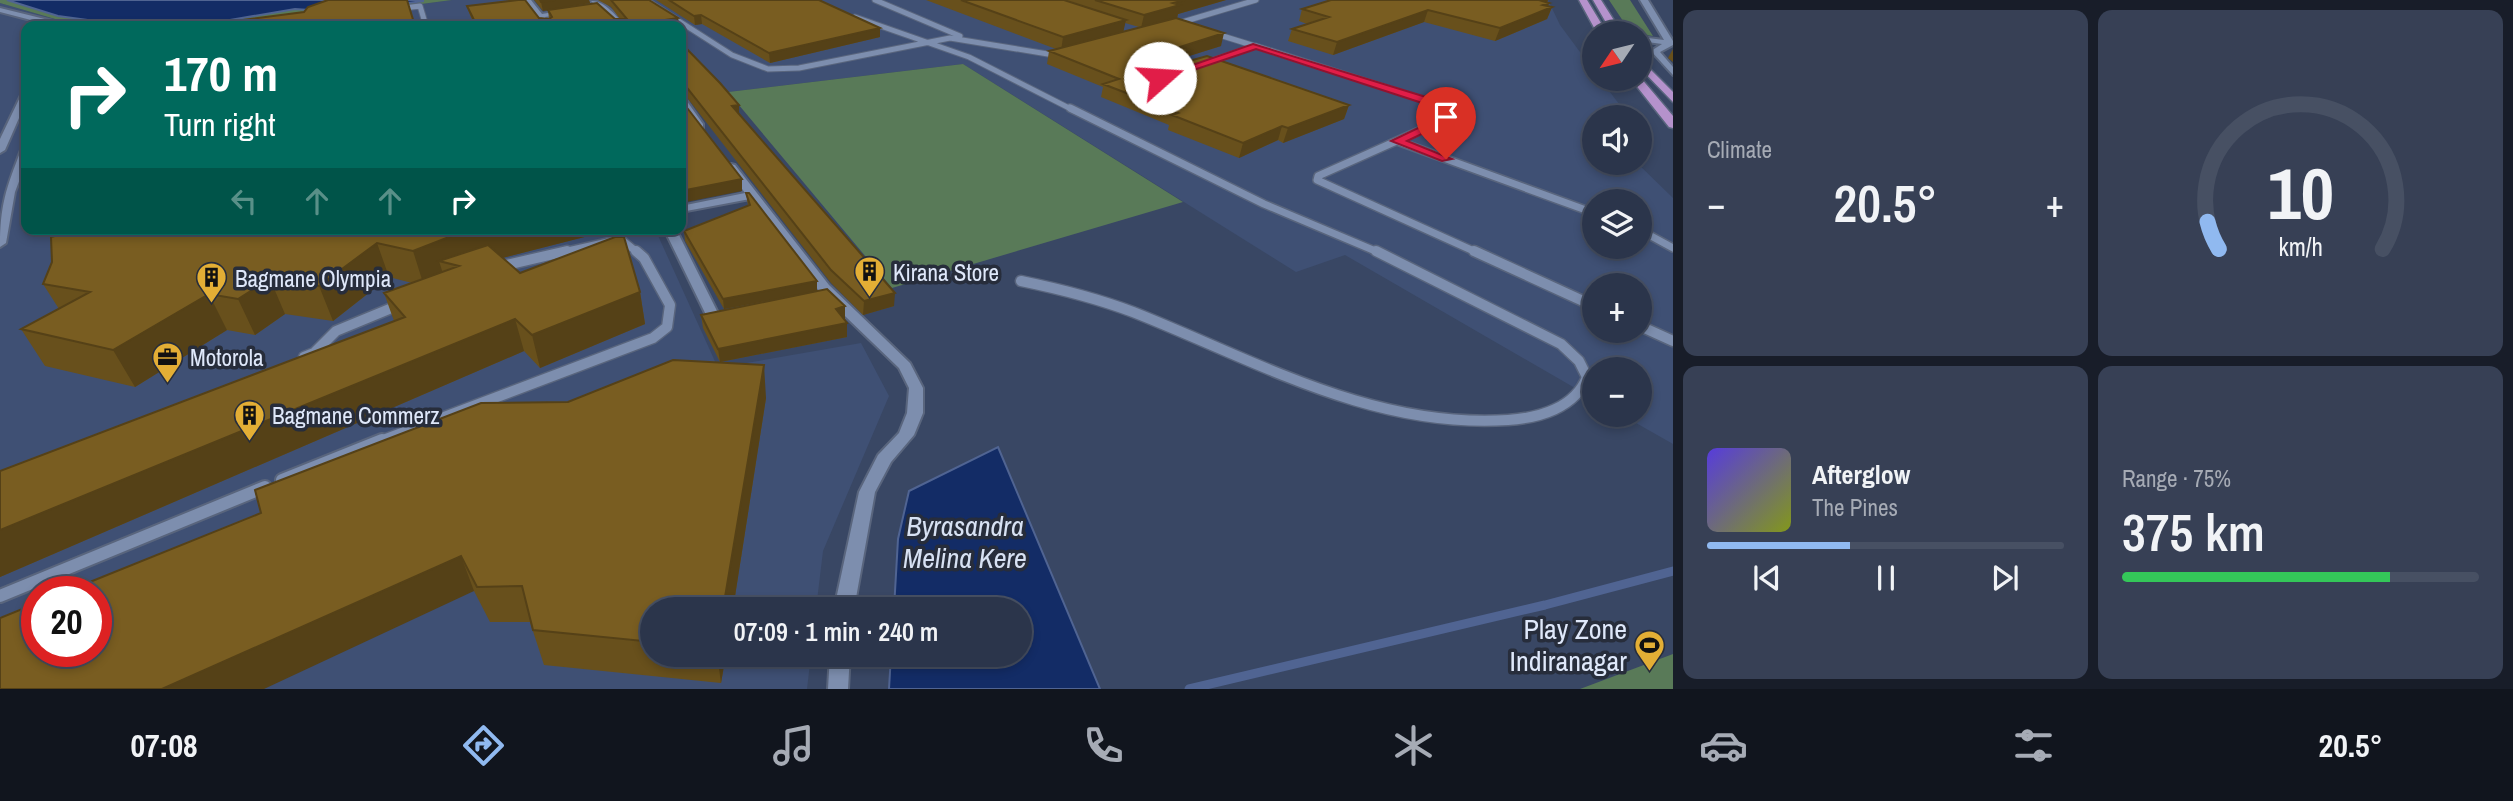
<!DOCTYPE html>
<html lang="en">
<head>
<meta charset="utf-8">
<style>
  :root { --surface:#2b354b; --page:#374055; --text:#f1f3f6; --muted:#a6abb5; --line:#475063; --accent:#90b9f0 }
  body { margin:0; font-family:"Archivo Narrow",sans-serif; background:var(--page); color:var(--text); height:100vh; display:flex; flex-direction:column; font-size:26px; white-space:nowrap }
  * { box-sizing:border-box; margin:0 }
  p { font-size:23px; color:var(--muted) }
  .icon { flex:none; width:38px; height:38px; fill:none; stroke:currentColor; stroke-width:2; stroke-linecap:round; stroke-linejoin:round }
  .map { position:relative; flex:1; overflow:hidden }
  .details { display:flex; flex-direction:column; gap:10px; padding:10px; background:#181d29; width:840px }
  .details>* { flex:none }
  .banner { position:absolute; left:21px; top:21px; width:665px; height:214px; border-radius:14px; box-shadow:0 4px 10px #0003,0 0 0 2px var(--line); background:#00695c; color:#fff; overflow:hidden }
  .needle { width:46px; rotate:235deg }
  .controls { position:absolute; left:1582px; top:21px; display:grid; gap:14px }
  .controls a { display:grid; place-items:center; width:70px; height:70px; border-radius:50%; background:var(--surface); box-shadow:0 4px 10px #0003,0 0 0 2px var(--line); font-size:35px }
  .speed { position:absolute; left:21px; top:576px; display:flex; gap:14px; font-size:35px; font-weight:700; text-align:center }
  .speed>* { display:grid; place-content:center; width:91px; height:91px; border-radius:50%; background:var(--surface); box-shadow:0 4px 10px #0003,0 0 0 2px var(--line); line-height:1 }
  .speed .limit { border:10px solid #d22; background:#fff; color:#111 }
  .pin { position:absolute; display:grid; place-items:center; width:60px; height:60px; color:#fff; margin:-72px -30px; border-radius:50% 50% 50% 0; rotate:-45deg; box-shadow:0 0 7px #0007 }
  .pin .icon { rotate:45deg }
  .me { position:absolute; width:77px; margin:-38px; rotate:71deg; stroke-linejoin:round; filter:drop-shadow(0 0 5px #0008) }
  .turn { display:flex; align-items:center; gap:24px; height:147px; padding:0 28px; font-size:32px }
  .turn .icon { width:91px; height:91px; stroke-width:2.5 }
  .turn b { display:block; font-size:49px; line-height:60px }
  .lanes { display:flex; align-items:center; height:66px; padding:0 28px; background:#0003; justify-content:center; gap:35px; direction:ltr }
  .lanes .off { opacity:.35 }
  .big { font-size:52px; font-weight:600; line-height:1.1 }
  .details .card { flex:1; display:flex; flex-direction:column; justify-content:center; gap:10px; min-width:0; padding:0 24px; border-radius:14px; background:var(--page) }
  .details .dial { align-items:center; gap:0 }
  .dial svg { height:182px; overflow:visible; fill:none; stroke:var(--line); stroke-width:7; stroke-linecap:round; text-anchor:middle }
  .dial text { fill:var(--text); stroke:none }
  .song { display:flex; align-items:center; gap:21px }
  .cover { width:84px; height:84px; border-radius:10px; background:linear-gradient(135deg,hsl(250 70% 55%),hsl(70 70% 35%)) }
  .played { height:7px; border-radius:4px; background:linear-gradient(90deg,var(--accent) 40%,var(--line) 40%) }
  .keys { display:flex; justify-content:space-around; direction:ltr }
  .heat { display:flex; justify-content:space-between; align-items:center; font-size:38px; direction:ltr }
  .charge { height:10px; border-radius:5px; background:linear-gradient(90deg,#34c759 75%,var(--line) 0) }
  .details .tiles { flex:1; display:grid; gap:10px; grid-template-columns:repeat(2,1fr) }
  .trip { position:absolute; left:640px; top:597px; width:392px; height:70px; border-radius:35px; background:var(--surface); box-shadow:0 4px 10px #0003,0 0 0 2px var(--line); font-weight:600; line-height:70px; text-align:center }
  .tab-bar { display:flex; height:112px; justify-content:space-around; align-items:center; background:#11151e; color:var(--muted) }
  .tab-bar .icon { width:49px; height:49px }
  .tab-bar .selected { color:var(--accent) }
  .tab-bar b { font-size:32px; color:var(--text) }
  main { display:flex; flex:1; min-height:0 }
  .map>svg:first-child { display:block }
  .built { fill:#3f5074; fill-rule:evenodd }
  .green { fill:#597a58 }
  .water { fill:#132c66; stroke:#506492; stroke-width:2 }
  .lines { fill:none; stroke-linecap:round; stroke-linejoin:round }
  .stream { stroke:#506492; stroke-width:9 }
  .service-far3-casing { stroke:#59657d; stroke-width:7 }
  .service-far2-casing { stroke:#59657d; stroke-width:10 }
  .service-far1-casing { stroke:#59657d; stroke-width:13 }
  .service-casing { stroke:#59657d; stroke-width:16 }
  .minor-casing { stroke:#59657d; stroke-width:4 }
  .primary-casing { stroke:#59657d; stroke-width:3 }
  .service-far3 { stroke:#7d8eae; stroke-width:5 }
  .service-far2 { stroke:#7d8eae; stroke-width:7 }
  .service-far1 { stroke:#7d8eae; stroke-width:10 }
  .service { stroke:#7d8eae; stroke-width:12 }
  .minor { fill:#7d8eae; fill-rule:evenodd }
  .primary { fill:#b592cc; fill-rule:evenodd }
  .wall { fill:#68501c; fill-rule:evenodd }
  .shaded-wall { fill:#554117 }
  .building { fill:#795d21; stroke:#554117; stroke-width:2 }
  .route { fill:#e11d48; stroke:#92132f; stroke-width:2 }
  .labels { text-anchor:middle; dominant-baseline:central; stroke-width:7; stroke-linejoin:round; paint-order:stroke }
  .poi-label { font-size:23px; fill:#dfe8fa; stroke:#272d3b; text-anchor:start }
  .near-water-label { font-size:28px; font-style:italic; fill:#d7e1f3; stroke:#272d3b }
  .near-poi-label { font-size:28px; fill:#dfe8fa; stroke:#272d3b; text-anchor:end }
</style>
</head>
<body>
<main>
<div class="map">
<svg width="1673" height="689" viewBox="0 0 1673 689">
  <rect width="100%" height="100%" fill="#394764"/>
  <path class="built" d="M452 0H523L543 26H215L330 16Z
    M630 0H1548L1560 25 1594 71V79H1600L1629 117H1594V163H1637L1673 198V444L1622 415H1640V369H1594V399L1345 255 1296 272 963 64 728 92 681 45V26H663ZM1594 201H1640V247H1594ZM1594 285H1640V331H1594Z
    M0 3 55 19 96 26H26V229H655L718 368 861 343 889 396 823 551 816 609H653V654L811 655 807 689H0ZM37 592H96V651H37Z"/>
  <path class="green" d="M0 0H452L330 16 215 26H96L55 19 0 3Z
    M1609 0H1630L1653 36 1631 33Z
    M963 64 1183 202 892 288 728 92Z
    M1673 654V689H1580Z"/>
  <path class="water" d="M7 0H423V1L339 12 295 9 195 26H110L95 21 58 16Z
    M998 447 1100 689H889L891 655 1020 654V609H894L898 539 909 491Z"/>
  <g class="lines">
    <path class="stream" d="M1189 689 1545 605 1673 571"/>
    <defs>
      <path id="service-far3" d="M646 0 732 55 768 69 799 68 950 38 1060 56
        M875 0 960 36
        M396 9 420 6 426 26
        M855 17 969 57 1073 110
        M1179 23 1256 0
        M1213 33 1255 46
        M1205 63 1256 46 1422 99 1443 110"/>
      <path id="service-far2" d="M1070 108 1264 204 1380 253
        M1439 108 1447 112 1439 122 1318 176 1317 180 1478 253
        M1397 141 1594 213
        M1640 230 1673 248
        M559 253 621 239 638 253"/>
      <path id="service-far1" d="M1474 251 1594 306
        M498 267 567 251
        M1021 281C1060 289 1096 298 1133 312 1255 360 1372 429 1508 420 1539 418 1575 408 1587 377L1579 361 1561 344 1376 251
        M1640 326 1673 341
        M304 357 314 353 336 331 399 305
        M378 442 653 338 667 327 670 305 644 258 636 251"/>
      <path id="service" d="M282 480 382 440
        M0 596 265 487"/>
      <path id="minor" d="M524 0H531L542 14 595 5 591 1C604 0 616 16 626 26H618L599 9 545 17 551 26H543Z
        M1640 0H1648L1673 41V45L1660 52 1673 67V75L1651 51 1662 44 1640 41V37L1664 40Z
        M0 8 65 24 66 26H54L0 12Z
        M26 90V102L5 150 0 153V139L22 93Z
        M681 96 684 97 703 124V128H697L681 105Z
        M26 147V163L15 192 6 243 0 247C0 205 6 189 21 150Z
        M731 164 735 165 829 285 910 363 923 388V413L914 435 891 462 875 492 854 609H834L859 492 878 455 899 433 907 413 909 388 899 368 819 291 750 199 681 212V206L745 193 726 167Z
        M664 229H676L718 313 731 312 733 315 731 318 714 322 709 321Z
        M830 654H850L848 689H828Z"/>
      <path id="primary" d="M1579 0H1587L1607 33H1597Z
        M1593 0H1601L1622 33H1612Z
        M1640 59 1673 92V102L1640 68Z
        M1640 77 1673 116V128L1669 127 1631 79Z"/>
    </defs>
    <use href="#service-far3" class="service-far3-casing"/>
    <use href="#service-far2" class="service-far2-casing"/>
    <use href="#service-far1" class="service-far1-casing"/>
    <use href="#service" class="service-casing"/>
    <use href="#minor" class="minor-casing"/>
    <use href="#primary" class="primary-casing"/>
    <use href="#service-far3" class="service-far3"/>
    <use href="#service-far2" class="service-far2"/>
    <use href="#service-far1" class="service-far1"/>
    <use href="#service" class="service"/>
    <use href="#minor" class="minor"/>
    <use href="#primary" class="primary"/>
  </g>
  <path class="wall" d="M534 0H589L590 3 562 8 615 19H620L611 7 598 0H649L678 18 679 26H475L470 15 467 6 549 19 548 10 543 11Z
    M656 0H819L880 37 770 63 702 24 695 25Z
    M926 0H1226L1178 14 1177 18 1221 46 1189 56 1188 61 1349 105 1344 119 1283 143 1278 140 1239 158 1168 130 1169 125 1101 97 1103 87 1047 64 1049 51 1056 49ZM1125 23 1139 27 1123 32Z
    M1331 0H1548L1547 2 1549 3 1548 6 1552 7 1547 19 1495 41 1424 22 1333 55 1288 41 1292 29 1307 24 1299 21 1302 9Z
    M681 43 739 115 894 306 863 315 831 283 685 95H681Z
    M1673 49V62L1668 58Z
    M746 193 817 281V291L845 319 847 323V337L720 362 703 328 701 315 793 296 724 309 685 241 684 231 748 206Z
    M56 229H599L600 233 502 258 520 273 640 292 645 324 540 368 524 351 0 577V471L394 321 384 293 412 283 389 277 333 321 285 314 255 335 227 330 135 387 45 366 21 329 59 309 43 284 52 262Z
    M766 398 733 609H653V654H726L721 683 544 665 530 622H490L474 591 0 689Z"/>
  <path class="shaded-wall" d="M555 0H589L590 3 543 11 541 2Z
    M1185 0H1226L1178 14 1177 18 1141 28 1144 15 1173 3Z
    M1534 0H1548L1546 5 1549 3 1546 10 1552 7 1547 19 1495 41 1500 28Z
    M1428 10 1424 22 1333 55 1337 42Z
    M701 15 702 24 695 25 694 16Z
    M678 18 679 26H660L659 21Z
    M1126 20 1123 33 1061 51 1063 37Z
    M880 28V37L770 63 769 53Z
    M1224 33 1221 46 1189 56 1187 63 1155 78 1158 64 1161 60 1180 47Z
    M684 84 685 95H681V85Z
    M739 105V116L732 106Z
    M1349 105 1344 119 1283 143 1288 128Z
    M1282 126 1278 140 1239 158 1243 143Z
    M742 179V191L681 203V191Z
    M472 229H599L600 233 471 266 439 261 444 277 424 286 413 251 462 232Z
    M377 243 389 277 333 321 319 286Z
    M270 279 285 314 255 335 238 299Z
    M817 281V291L724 309 723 299Z
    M640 292 645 324 540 368 532 335Z
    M895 293 894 306 863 315 864 301Z
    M209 294 227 330 135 387 113 350Z
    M845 306V319L836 322V309Z
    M515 319 524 351 0 577V530Z
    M847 323V337L720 362 718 349Z
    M764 365 766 398 733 609H723Z
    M461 556 474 591 264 689H162Z
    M717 654H726L721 683Z"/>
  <path class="building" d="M328 0H407L415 26H197L304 12 308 7Z
    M518 0H525L539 18 549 19 552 17 548 10 597 3 615 19H627L611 0H649L678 18 659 21 664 26H557L556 25 546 26H477L467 6Z
    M540 0H555L541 2Z
    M669 0H819L880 28 769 53 701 15 694 16Z
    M961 0H1064L1126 20 1063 37Z
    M1095 0H1185L1173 3 1180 5 1144 15Z
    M1331 0H1545L1542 1 1549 3 1543 5 1552 7 1500 28 1428 10 1337 42 1292 29 1329 17 1302 9Z
    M1176 18 1224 33 1180 47 1190 50 1161 60 1158 64 1160 69 1207 56 1349 105 1288 128 1282 126 1243 143 1172 115 1178 113 1103 84 1119 79 1049 51Z
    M681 43 720 83 739 105 732 106 895 293 864 301 831 270 684 84 681 85Z
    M681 100 742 179 681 191Z
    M746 193H749L817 281 723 299 684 231 750 205Z
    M56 229H472L462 232 413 251 377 243 319 286 270 279 238 299 209 294 113 350 21 329 90 292 43 284 52 262 51 237 55 236Z
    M615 237H624L640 292 532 335 515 319 0 530V471L405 317 384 293 459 266 439 261 488 245 520 273Z
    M827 289 845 306 836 309 847 323 718 349 701 315Z
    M673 360 764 365 723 609H653V642L533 630 522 586 477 587 461 556 162 689H0V618L37 603V651H96V592H65L261 513 255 490 481 403 568 402Z"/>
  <path class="route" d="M1253 44 1426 97 1450 109 1443 124 1407 141 1452 159 1442 161 1391 141 1435 120 1441 113 1419 102 1256 49 1164 80 1155 78Z"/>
  <defs>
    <symbol id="building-pin" viewBox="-11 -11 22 30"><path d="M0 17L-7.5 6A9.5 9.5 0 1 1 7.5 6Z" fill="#e3ae35" stroke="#272d3b"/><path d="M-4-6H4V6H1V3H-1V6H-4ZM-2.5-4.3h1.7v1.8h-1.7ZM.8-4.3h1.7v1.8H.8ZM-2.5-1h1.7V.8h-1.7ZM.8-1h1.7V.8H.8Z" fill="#111"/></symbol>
    <symbol id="office-pin" viewBox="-11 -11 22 30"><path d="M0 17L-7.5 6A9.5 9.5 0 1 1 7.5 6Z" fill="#e3ae35" stroke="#272d3b"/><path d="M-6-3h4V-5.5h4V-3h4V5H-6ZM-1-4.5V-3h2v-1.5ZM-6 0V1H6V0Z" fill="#111"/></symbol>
    <symbol id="stadium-pin" viewBox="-11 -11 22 30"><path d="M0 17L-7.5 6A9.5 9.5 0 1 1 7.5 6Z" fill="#e3ae35" stroke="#272d3b"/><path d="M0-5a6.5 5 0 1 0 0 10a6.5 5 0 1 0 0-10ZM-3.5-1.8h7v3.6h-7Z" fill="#111"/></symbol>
  </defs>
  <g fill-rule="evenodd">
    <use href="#building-pin" x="852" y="254" width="35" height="47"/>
    <use href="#building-pin" x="194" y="260" width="35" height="47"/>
    <use href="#office-pin" x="150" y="340" width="35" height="47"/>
    <use href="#building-pin" x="232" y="398" width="35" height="47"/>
    <use href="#stadium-pin" x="1632" y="628" width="35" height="47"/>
  </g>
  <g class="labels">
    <g class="poi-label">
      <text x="893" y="272">Kirana Store</text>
      <text x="235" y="278">Bagmane Olympia</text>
      <text x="190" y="357">Motorola</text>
      <text x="272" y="415">Bagmane Commerz</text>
    </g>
    <g class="near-water-label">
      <text x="965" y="526">Byrasandra<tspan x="965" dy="32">Melina Kere</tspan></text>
    </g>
    <g class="near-poi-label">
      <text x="1627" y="629">Play Zone<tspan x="1627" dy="32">Indiranagar</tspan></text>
    </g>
  </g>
</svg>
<div class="controls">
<a><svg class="needle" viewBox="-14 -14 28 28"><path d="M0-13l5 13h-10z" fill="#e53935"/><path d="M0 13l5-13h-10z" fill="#a6abb5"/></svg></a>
<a><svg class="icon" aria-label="sound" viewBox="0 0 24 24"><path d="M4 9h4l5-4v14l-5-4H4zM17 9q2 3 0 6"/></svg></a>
<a><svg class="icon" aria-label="layers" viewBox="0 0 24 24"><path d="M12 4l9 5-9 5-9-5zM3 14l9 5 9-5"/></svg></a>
<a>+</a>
<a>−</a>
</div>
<div class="speed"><div class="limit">20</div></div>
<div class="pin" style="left:1446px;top:159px;background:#d93025"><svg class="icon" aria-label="arrive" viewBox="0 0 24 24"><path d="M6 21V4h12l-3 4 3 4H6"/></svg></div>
<svg class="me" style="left:1160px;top:78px" viewBox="-20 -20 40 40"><circle r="19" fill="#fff"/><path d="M0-13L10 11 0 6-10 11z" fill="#e11d48"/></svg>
<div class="trip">07:09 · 1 min · 240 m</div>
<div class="banner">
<div class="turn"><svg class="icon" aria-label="right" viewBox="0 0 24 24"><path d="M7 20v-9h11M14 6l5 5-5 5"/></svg><div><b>170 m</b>Turn right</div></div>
<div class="lanes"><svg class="icon off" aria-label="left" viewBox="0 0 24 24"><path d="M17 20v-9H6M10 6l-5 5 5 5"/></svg><svg class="icon off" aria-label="ahead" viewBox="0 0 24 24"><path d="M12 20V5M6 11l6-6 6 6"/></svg><svg class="icon off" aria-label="ahead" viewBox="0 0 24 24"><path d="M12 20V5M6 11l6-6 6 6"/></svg><svg class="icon" aria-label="right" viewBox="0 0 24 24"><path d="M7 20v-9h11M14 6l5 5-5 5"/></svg></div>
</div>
</div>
<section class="details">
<div class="tiles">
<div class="card"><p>Climate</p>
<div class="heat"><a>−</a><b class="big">20.5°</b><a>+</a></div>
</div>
<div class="card dial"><svg viewBox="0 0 100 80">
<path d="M14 69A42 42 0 1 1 86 69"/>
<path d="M14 69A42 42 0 0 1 9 57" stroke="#90b9f0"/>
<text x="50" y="56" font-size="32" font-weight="700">10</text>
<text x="50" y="72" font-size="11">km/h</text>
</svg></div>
<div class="card">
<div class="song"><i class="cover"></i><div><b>Afterglow</b><p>The Pines</p></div></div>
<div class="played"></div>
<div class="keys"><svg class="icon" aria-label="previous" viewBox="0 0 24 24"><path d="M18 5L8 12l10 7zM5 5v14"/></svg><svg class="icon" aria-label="pause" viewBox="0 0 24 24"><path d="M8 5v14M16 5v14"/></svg><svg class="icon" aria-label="next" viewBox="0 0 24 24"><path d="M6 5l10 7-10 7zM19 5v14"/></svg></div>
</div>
<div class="card"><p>Range · 75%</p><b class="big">375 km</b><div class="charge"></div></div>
</div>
</section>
</main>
<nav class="tab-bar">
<b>07:08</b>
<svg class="icon selected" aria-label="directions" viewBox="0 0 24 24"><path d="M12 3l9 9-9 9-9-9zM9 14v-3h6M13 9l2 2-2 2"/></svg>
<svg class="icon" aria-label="music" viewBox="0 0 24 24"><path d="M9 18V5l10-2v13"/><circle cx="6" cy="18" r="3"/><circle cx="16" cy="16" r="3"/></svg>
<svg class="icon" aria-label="phone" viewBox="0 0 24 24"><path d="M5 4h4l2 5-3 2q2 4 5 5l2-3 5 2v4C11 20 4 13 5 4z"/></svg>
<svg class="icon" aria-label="climate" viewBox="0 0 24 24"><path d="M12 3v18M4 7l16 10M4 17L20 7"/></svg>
<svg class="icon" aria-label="car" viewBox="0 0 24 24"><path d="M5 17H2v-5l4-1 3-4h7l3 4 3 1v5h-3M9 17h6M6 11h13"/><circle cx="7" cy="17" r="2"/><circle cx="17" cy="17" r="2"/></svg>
<svg class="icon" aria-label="filters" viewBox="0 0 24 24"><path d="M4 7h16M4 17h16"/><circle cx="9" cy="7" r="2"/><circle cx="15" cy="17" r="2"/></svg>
<b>20.5°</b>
</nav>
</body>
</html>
